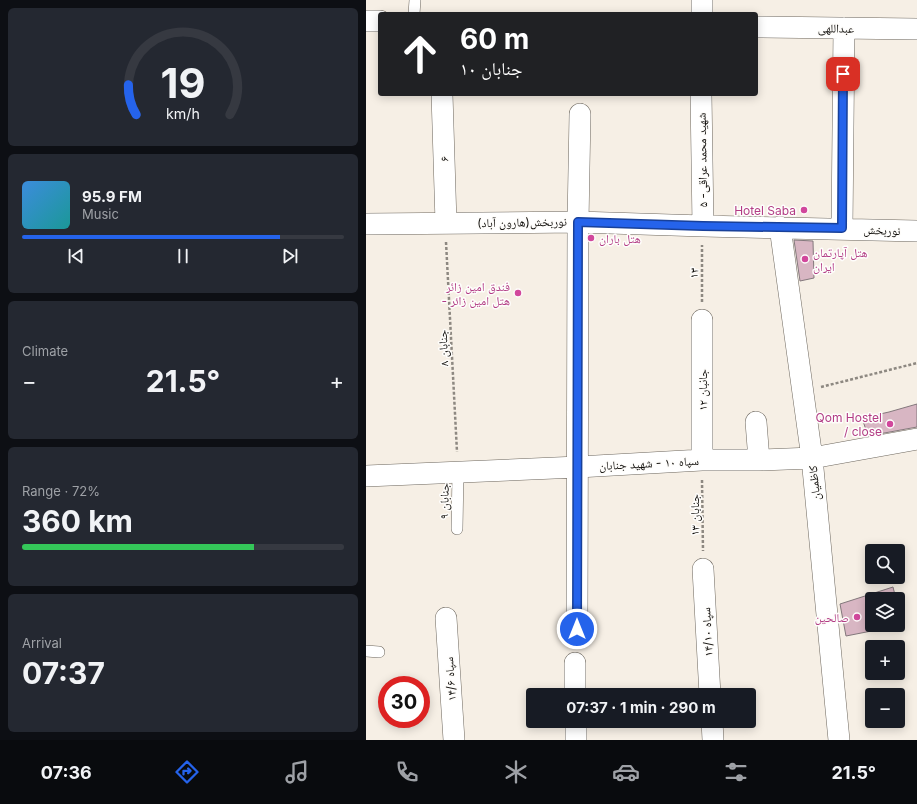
<!DOCTYPE html>
<html lang="en">
<head>
<meta charset="utf-8">
<style>
  :root { --surface:#171b24; --page:#242831; --text:#f1f3f6; --muted:#9ea1a6; --line:#363941; --accent:#2563eb }
  body { margin:0; font-family:Inter,"Noto Naskh Arabic",sans-serif; background:var(--page); color:var(--text); height:100vh; display:flex; flex-direction:column; font-size:15px; white-space:nowrap }
  * { box-sizing:border-box; margin:0 }
  p { font-size:13px; color:var(--muted) }
  .icon { flex:none; width:22px; height:22px; fill:none; stroke:currentColor; stroke-width:2; stroke-linecap:round; stroke-linejoin:round }
  .map { position:relative; flex:1; overflow:hidden }
  .details { display:flex; flex-direction:column; gap:8px; padding:8px; background:#0d0f14; width:366px }
  .details>* { flex:none }
  .hud { position:absolute; left:12px; top:12px; width:380px; height:84px; border-radius:4px; box-shadow:0 2px 10px #0003; background:#202124; color:#fff; overflow:hidden }
  .tools { position:absolute; left:499px; top:544px; display:grid; gap:8px }
  .tools a { display:grid; place-items:center; width:40px; height:40px; border-radius:4px; background:var(--surface); box-shadow:0 2px 10px #0003; font-size:20px }
  .speed { position:absolute; left:12px; top:676px; display:flex; gap:8px; font-size:20px; font-weight:700; text-align:center }
  .speed>* { display:grid; place-content:center; width:52px; height:52px; border-radius:50%; background:var(--surface); box-shadow:0 2px 10px #0003; line-height:1 }
  .speed .limit { border:6px solid #d22; background:#fff; color:#111 }
  .pin { position:absolute; display:grid; place-items:center; width:34px; height:34px; color:#fff; margin:-17px; border-radius:8px; box-shadow:0 2px 6px #0006 }
  .me { position:absolute; width:44px; margin:-22px; rotate:0deg; stroke-linejoin:round; filter:drop-shadow(0 0 3px #0008) }
  .turn { display:flex; align-items:center; gap:14px; height:84px; padding:0 16px; font-size:18px }
  .turn .icon { width:52px; height:52px; stroke-width:2.5 }
  .turn b { display:block; font-size:28px; line-height:34px }
  .big { font-size:30px; font-weight:700; line-height:1.1 }
  .details .tile { flex:1; display:flex; flex-direction:column; justify-content:center; gap:6px; min-width:0; padding:0 14px; border-radius:6px; background:var(--page) }
  .details .dial { align-items:center; gap:0 }
  .dial svg { height:104px; overflow:visible; fill:none; stroke:var(--line); stroke-width:7; stroke-linecap:round; text-anchor:middle }
  .dial text { fill:var(--text); stroke:none }
  .song { display:flex; align-items:center; gap:12px }
  .cover { width:48px; height:48px; border-radius:6px; background:linear-gradient(135deg,hsl(210 70% 55%),hsl(180 70% 35%)) }
  .played { height:4px; border-radius:2px; background:linear-gradient(90deg,var(--accent) 80%,var(--line) 80%) }
  .keys { display:flex; justify-content:space-around; direction:ltr }
  .heat { display:flex; justify-content:space-between; align-items:center; font-size:22px; direction:ltr }
  .charge { height:6px; border-radius:3px; background:linear-gradient(90deg,#34c759 72%,var(--line) 0) }
  .trip { position:absolute; left:160px; top:688px; width:230px; height:40px; border-radius:4px; background:var(--surface); box-shadow:0 2px 10px #0003; font-weight:700; line-height:40px; text-align:center }
  .tab-bar { display:flex; height:64px; justify-content:space-around; align-items:center; background:#090b0e; color:var(--muted) }
  .tab-bar .icon { width:28px; height:28px }
  .tab-bar .active { color:var(--accent) }
  .tab-bar b { font-size:18px; color:var(--text) }
  main { display:flex; flex:1; min-height:0 }
  .map>svg:first-child { display:block }
  .building { fill:#d8b6c3; stroke:#83787c }
  .lines { fill:none; stroke-linecap:round; stroke-linejoin:round }
  .service-casing { stroke:#6d675e; stroke-width:12 }
  .minor-casing { stroke:#6d675e; stroke-width:22 }
  .path { stroke:#8d8881; stroke-width:2.5; stroke-dasharray:3 2; stroke-linecap:butt }
  .service { stroke:#fff; stroke-width:11 }
  .minor { stroke:#fff; stroke-width:21 }
  .route-casing { stroke:#184099; stroke-width:10 }
  .route { stroke:#2563eb; stroke-width:7 }
  .hotel-dot { fill:#d1479c; stroke:#fefdfb; stroke-width:1.5 }
  .labels { text-anchor:middle; dominant-baseline:central; stroke-width:3; stroke-linejoin:round; paint-order:stroke }
  .street-label { font-size:12px; fill:#12100d; stroke:#fefdfb }
  .hotel-label { font-size:12px; fill:#b23c85; stroke:#fefdfb; text-anchor:end }
</style>
</head>
<body>
<main>
<section class="details">
<div class="tile dial"><svg viewBox="0 0 100 80">
<path d="M14 69A42 42 0 1 1 86 69"/>
<path d="M14 69A42 42 0 0 1 8 46" stroke="#2563eb"/>
<text x="50" y="56" font-size="32" font-weight="700">19</text>
<text x="50" y="72" font-size="11">km/h</text>
</svg></div>
<div class="tile">
<div class="song"><i class="cover"></i><div><b>95.9 FM</b><p>Music</p></div></div>
<div class="played"></div>
<div class="keys"><svg class="icon" aria-label="previous" viewBox="0 0 24 24"><path d="M18 5L8 12l10 7zM5 5v14"/></svg><svg class="icon" aria-label="pause" viewBox="0 0 24 24"><path d="M8 5v14M16 5v14"/></svg><svg class="icon" aria-label="next" viewBox="0 0 24 24"><path d="M6 5l10 7-10 7zM19 5v14"/></svg></div>
</div>
<div class="tile"><p>Climate</p>
<div class="heat"><a>−</a><b class="big">21.5°</b><a>+</a></div>
</div>
<div class="tile"><p>Range · 72%</p><b class="big">360 km</b><div class="charge"></div></div>
<div class="tile"><p>Arrival</p><b class="big">07:37</b></div>
</section>
<div class="map">
<svg width="551" height="740" viewBox="0 0 551 740">
  <rect width="100%" height="100%" fill="#f6efe5"/>
  <path class="building" d="M428 240 447 241 448 278 434 281Z
    M551 404V427L502 436 496 418 523 412Z
    M527 587 530 599H506V625H532V609L536 625 480 636 474 604Z"/>
  <g class="lines">
    <defs>
      <path id="service" d="M48 14 49 0
        M91 529 92 472
        M0 651 13 652"/>
      <path id="minor" d="M336 14V0
        M0 21H14
        M390 27 551 29
        M76 94 80 223
        M335 94 337 226
        M0 224 212 222 337 226 551 231
        M414 227 446 458 473 740
        M476 228 478 28
        M336 320V460
        M390 422 393 460
        M0 476 212 467 336 460H393L446 458 551 439
        M337 569 344 695
        M80 618 88 740
        M211 629 212 222 214 114
        M209 663V695
        M210 721V740
        M346 721 347 740"/>
    </defs>
    <use href="#service" class="service-casing"/>
    <use href="#minor" class="minor-casing"/>
    <path class="path" d="M80 242 91 452
      M336 302V245
      M455 387 551 363
      M336 480 337 551"/>
    <use href="#service" class="service"/>
    <use href="#minor" class="minor"/>
  </g>
  <g class="lines">
    <defs>
      <path id="route" d="M211 629 212 222 337 226 476 228 477 74"/>
    </defs>
    <use href="#route" class="route-casing"/>
    <use href="#route" class="route"/>
  </g>
  <g class="hotel-dot">
    <circle cx="438" cy="210" r="4"/>
    <circle cx="225" cy="238" r="4"/>
    <circle cx="439" cy="259" r="4"/>
    <circle cx="152" cy="293" r="4"/>
    <circle cx="524" cy="424" r="4"/>
    <circle cx="491" cy="617" r="4"/>
  </g>
  <g class="labels">
    <g class="street-label">
      <text transform="translate(470 28) rotate(1)">عبداللهی</text>
      <text transform="translate(78 159) rotate(-91)">۶</text>
      <text transform="translate(336 160) rotate(-91)">شهید محمد عراقی- ۵</text>
      <text transform="translate(156 222) rotate(-1)">نوربخش(هارون آباد)</text>
      <text transform="translate(516 230) rotate(2)">نوربخش</text>
      <text transform="translate(327 273) rotate(-90)">۱۳</text>
      <text transform="translate(77 348) rotate(-93)">جنابان ۸</text>
      <text transform="translate(336 390) rotate(-90)">جانبان ۱۲</text>
      <text transform="translate(283 463) rotate(-3)">سپاه ۱۰ - شهید جنابان</text>
      <text transform="translate(448 483) rotate(-96)">کاظمیان</text>
      <text transform="translate(78 501) rotate(-89)">جنابان ۹</text>
      <text transform="translate(328 515) rotate(-90)">جنابان ۱۳</text>
      <text transform="translate(341 632) rotate(-93)">سپاه ۱۴/۱۰</text>
      <text transform="translate(84 679) rotate(-94)">سپاه ۱۴/۶</text>
    </g>
    <g class="hotel-label">
      <text x="430" y="210">Hotel Saba</text>
      <text x="233" y="238" text-anchor="start">هتل باران</text>
      <text x="447" y="252" text-anchor="start">هتل آپارتمان<tspan x="447" dy="14">ایران</tspan></text>
      <text x="144" y="286">فندق امین زائر<tspan x="144" dy="14">- هتل امین زائر</tspan></text>
      <text x="516" y="417">Qom Hostel<tspan x="516" dy="14">/ close</tspan></text>
      <text x="483" y="617">صالحین</text>
    </g>
  </g>
</svg>
<div class="tools">
<a><svg class="icon" aria-label="search" viewBox="0 0 24 24"><circle cx="10" cy="10" r="6"/><path d="M15 15l6 6"/></svg></a>
<a><svg class="icon" aria-label="layers" viewBox="0 0 24 24"><path d="M12 4l9 5-9 5-9-5zM3 14l9 5 9-5"/></svg></a>
<a>+</a>
<a>−</a>
</div>
<div class="speed"><div class="limit">30</div></div>
<div class="pin" style="left:477px;top:74px;background:#d93025"><svg class="icon" aria-label="arrive" viewBox="0 0 24 24"><path d="M6 21V4h12l-3 4 3 4H6"/></svg></div>
<svg class="me" style="left:211px;top:629px" viewBox="-20 -20 40 40"><circle r="17" fill="#2563eb" stroke="#fff" stroke-width="3"/><path d="M0-11L8 9 0 5-8 9z" fill="#fff"/></svg>
<div class="trip">07:37 · 1 min · 290 m</div>
<div class="hud">
<div class="turn"><svg class="icon" aria-label="ahead" viewBox="0 0 24 24"><path d="M12 20V5M6 11l6-6 6 6"/></svg><div><b>60 m</b>جنابان ۱۰</div></div>
</div>
</div>
</main>
<nav class="tab-bar">
<b>07:36</b>
<svg class="icon active" aria-label="directions" viewBox="0 0 24 24"><path d="M12 3l9 9-9 9-9-9zM9 14v-3h6M13 9l2 2-2 2"/></svg>
<svg class="icon" aria-label="music" viewBox="0 0 24 24"><path d="M9 18V5l10-2v13"/><circle cx="6" cy="18" r="3"/><circle cx="16" cy="16" r="3"/></svg>
<svg class="icon" aria-label="phone" viewBox="0 0 24 24"><path d="M5 4h4l2 5-3 2q2 4 5 5l2-3 5 2v4C11 20 4 13 5 4z"/></svg>
<svg class="icon" aria-label="climate" viewBox="0 0 24 24"><path d="M12 3v18M4 7l16 10M4 17L20 7"/></svg>
<svg class="icon" aria-label="car" viewBox="0 0 24 24"><path d="M5 17H2v-5l4-1 3-4h7l3 4 3 1v5h-3M9 17h6M6 11h13"/><circle cx="7" cy="17" r="2"/><circle cx="17" cy="17" r="2"/></svg>
<svg class="icon" aria-label="filters" viewBox="0 0 24 24"><path d="M4 7h16M4 17h16"/><circle cx="9" cy="7" r="2"/><circle cx="15" cy="17" r="2"/></svg>
<b>21.5°</b>
</nav>
</body>
</html>
